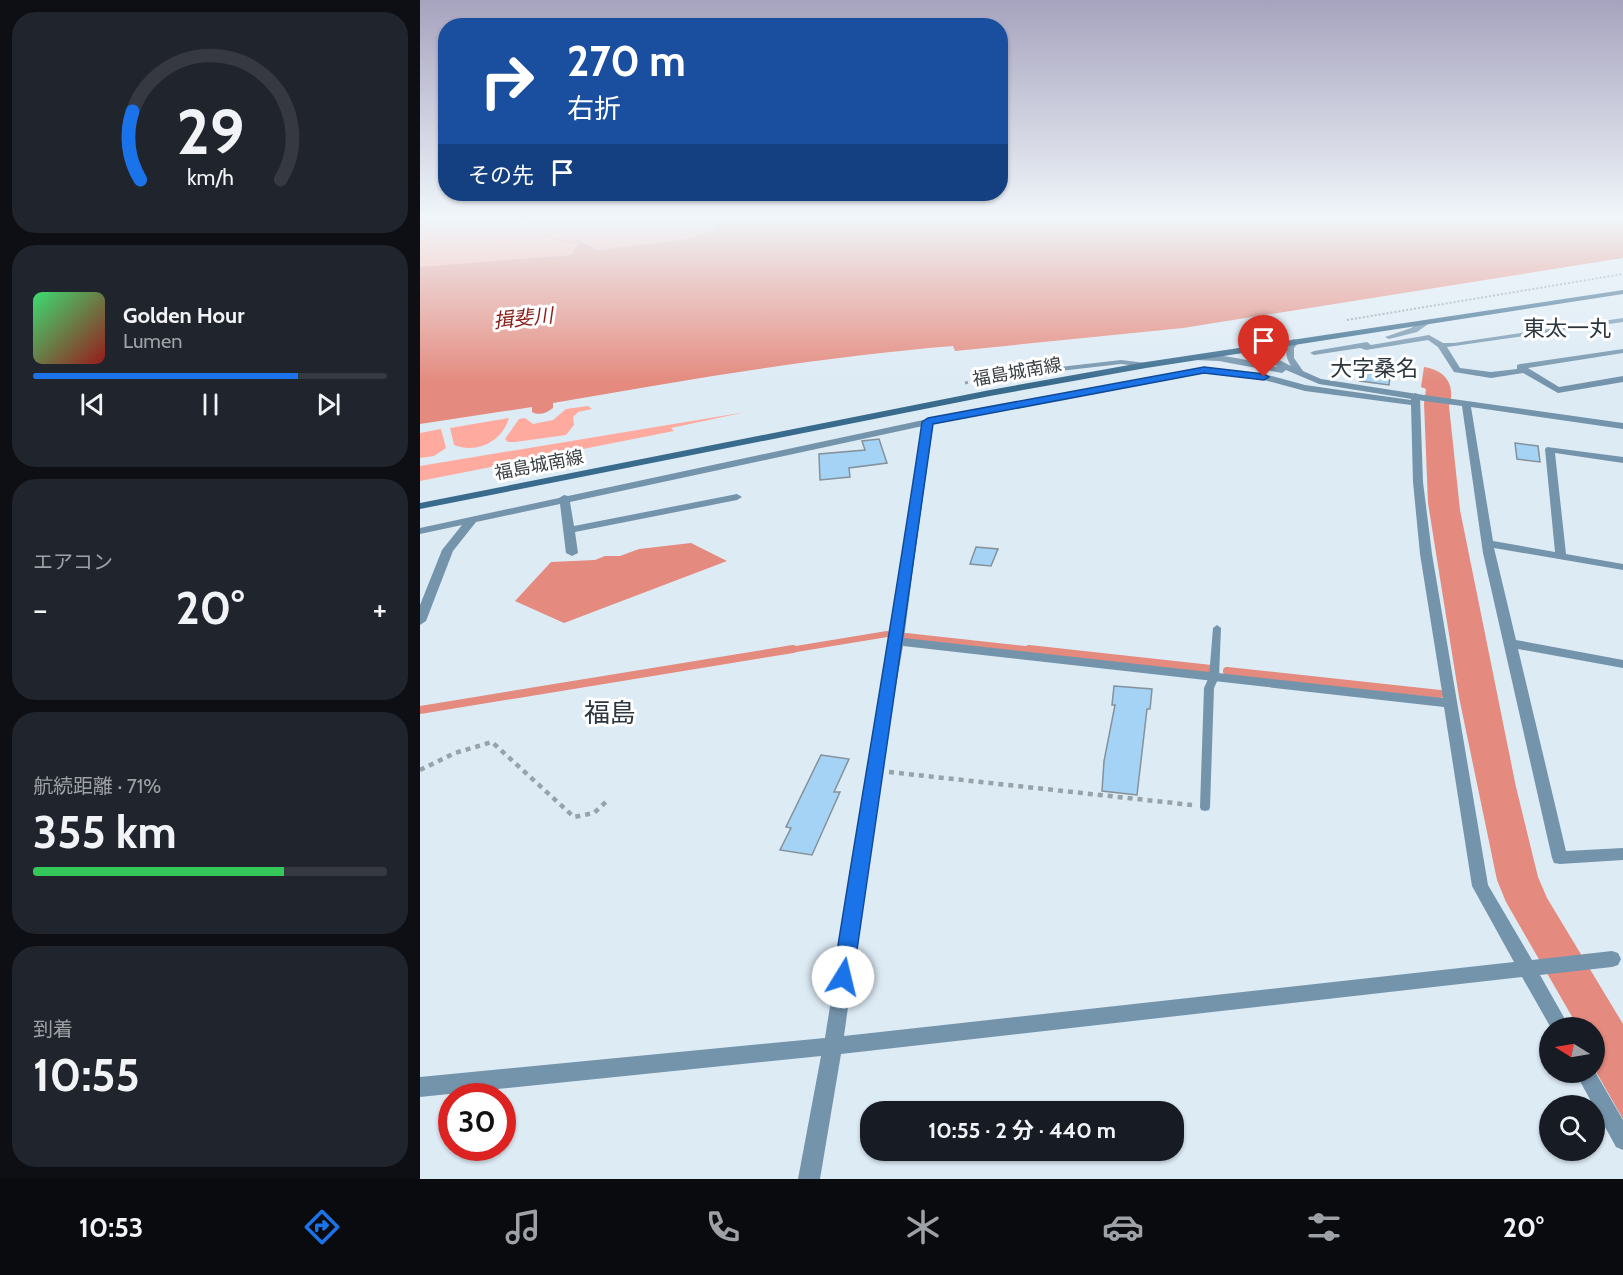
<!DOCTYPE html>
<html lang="ja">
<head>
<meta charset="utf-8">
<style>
  :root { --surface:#171b24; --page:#20242c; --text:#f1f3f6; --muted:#9ea1a6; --line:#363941; --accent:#1a73e8 }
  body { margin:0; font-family:Cabin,"Noto Sans JP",sans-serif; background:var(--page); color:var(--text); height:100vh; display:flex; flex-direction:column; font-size:22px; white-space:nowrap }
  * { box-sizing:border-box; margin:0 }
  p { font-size:20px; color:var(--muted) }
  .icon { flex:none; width:33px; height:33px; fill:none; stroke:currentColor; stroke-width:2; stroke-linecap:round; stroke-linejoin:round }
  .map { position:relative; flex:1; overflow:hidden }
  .sheet { display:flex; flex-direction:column; gap:12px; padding:12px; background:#0d0f14; width:420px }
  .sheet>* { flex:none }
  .top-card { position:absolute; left:18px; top:18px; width:570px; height:183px; border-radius:24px; box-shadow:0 2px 4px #0004; background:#1a4fa0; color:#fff; overflow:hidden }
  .needle { width:39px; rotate:281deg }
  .buttons { position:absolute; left:1119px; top:1017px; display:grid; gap:12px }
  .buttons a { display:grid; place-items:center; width:66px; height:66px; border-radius:50%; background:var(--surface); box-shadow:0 2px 4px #0004; font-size:30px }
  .speed { position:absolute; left:18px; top:1083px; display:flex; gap:12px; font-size:30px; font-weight:700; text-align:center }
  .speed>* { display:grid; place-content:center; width:78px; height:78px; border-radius:50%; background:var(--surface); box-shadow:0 2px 4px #0004; line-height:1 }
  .speed .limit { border:9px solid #d22; background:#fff; color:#111 }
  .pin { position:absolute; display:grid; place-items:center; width:51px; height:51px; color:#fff; margin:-62px -26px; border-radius:50% 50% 50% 0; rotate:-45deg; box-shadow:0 0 6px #0007 }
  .pin .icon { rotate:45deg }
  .me { position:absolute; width:66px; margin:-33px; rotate:9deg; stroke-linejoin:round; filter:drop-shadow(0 0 4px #0008) }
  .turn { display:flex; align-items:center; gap:21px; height:126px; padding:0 30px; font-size:27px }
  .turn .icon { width:78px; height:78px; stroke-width:2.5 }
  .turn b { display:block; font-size:42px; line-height:51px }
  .then { display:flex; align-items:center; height:57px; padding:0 30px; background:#0003; gap:12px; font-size:22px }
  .big { font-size:45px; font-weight:700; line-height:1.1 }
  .sheet .tile { flex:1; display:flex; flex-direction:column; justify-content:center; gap:9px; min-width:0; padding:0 21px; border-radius:24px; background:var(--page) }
  .sheet .dial { align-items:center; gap:0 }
  .dial svg { height:156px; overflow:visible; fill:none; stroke:var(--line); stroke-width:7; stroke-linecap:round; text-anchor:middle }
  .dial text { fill:var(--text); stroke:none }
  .song { display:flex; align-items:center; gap:18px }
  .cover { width:72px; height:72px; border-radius:9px; background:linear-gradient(135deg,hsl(140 70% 55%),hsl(0 70% 35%)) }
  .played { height:6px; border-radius:3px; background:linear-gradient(90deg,var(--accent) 75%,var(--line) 75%) }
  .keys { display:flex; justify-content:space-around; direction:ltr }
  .heat { display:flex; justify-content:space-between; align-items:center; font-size:33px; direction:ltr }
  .charge { height:9px; border-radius:4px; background:linear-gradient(90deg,#34c759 71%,var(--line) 0) }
  .trip { position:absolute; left:440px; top:1101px; width:324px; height:60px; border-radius:24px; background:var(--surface); box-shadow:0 2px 4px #0004; font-weight:700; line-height:60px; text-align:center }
  .dock { display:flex; height:96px; justify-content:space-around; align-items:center; background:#090b0e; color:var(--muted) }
  .dock .icon { width:42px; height:42px }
  .dock .on { color:var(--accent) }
  .dock b { font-size:27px; color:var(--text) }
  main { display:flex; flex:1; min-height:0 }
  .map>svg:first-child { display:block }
  .green { fill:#ffaa9e }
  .forest { fill:#e48a7e }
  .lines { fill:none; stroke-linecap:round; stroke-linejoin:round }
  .stream-far1 { stroke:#e48a7e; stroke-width:6 }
  .stream { stroke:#e48a7e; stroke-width:8 }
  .building { fill:#a5d3f5; stroke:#85919b; stroke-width:1.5 }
  .path-far2 { stroke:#97a2a9; stroke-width:2; stroke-dasharray:2 2; stroke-linecap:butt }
  .path-far1 { stroke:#97a2a9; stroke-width:3; stroke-dasharray:3 3; stroke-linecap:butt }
  .path { stroke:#97a2a9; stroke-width:4.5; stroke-dasharray:5 5; stroke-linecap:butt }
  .service { fill:#7494ac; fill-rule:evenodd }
  .minor { fill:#7494ac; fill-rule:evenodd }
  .tertiary { fill:#7494ac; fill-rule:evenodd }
  .secondary { fill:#396b8d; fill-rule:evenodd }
  .route { fill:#1a73e8; stroke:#114b97; stroke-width:1.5 }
  .labels { text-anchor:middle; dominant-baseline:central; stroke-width:6; stroke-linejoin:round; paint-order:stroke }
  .far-street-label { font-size:18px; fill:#383e42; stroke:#fff }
  .far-water-label { font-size:20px; font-style:italic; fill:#8a1f1a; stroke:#fff }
  .far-quarter-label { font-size:22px; fill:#2c373f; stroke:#fff }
  .quarter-label { font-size:26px; fill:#2c373f; stroke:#fff }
</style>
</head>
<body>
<main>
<section class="sheet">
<div class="tile dial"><svg viewBox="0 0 100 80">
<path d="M14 69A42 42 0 1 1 86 69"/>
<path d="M14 69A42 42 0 0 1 10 34" stroke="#1a73e8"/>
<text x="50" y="56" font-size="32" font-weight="700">29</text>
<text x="50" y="72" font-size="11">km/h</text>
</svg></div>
<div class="tile">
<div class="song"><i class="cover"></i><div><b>Golden Hour</b><p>Lumen</p></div></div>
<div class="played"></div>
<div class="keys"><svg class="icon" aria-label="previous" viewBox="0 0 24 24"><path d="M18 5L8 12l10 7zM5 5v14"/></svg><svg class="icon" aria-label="pause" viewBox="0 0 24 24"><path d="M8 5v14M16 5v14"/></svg><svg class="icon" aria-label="next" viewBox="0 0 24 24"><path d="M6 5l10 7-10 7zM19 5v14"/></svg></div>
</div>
<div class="tile"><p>エアコン</p>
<div class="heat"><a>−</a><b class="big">20°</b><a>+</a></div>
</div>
<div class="tile"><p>航続距離 · 71%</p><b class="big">355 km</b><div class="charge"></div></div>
<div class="tile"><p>到着</p><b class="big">10:55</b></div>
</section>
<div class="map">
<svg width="1203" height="1179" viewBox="0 0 1203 1179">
  <rect width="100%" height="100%" fill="#ddebf5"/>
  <path class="green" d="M0 218H100L102 225 113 218H293L294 227 297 229 262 240 205 248 178 250 163 241 158 242 151 255 0 268Z
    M168 406 172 409 158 412 153 417 154 425 146 435 95 442H88L85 439 99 419 105 418 113 424 133 420 146 409Z
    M326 412 251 428 254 431 0 481V466Z
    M89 418C82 442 56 454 34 445L30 428Z
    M21 429 26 448 14 456 0 458V433Z"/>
  <path class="forest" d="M293 218H1203V258L763 328 535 351 533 346C398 357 266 380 133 403V408C127 413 119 416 112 412V407L0 424V267L151 255 158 243 143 242 115 233 151 242 159 240 179 250 262 240 297 229 292 227 295 223Z
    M1004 367C1026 370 1036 386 1029 406L1040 510 1096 787 1118 877 1127 898 1203 1024V1119L1175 1070 1174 1028 1158 1027 1086 902 1077 880 1039 697 1008 503 1004 403 1006 389 1001 387Z
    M271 543 307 561 144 623 95 601 131 562 175 560 185 556H200L219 549Z"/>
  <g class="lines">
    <path class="stream-far1" d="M486 636 623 651
      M364 651 467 634"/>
    <path class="stream" d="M609 649 791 669
      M807 671 1020 694
      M0 710 373 649"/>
  </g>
  <path class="building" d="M944 358 972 362 969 385 940 381Z
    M459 439 467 463 429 468 430 477 400 480 399 454 445 450 442 441Z
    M1095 443 1118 446 1120 462 1097 459Z
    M556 547 578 549 571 566 550 564Z
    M694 686 732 689 730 709H727L717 795 682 791 684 761 695 705H692Z
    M401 755 429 759 414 792H420L392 855 360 850 371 828 366 827Z"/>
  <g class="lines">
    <path class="path-far2" d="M927 320 1203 274"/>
    <path class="path-far1" d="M545 383 611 369"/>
    <path class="path" d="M0 770 35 753 72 742 154 817 174 813 189 799
      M469 772 772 805"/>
    <path class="service" d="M701 360 726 363 729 365 726 367 701 364 631 372 619 367 622 365 631 368Z
      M797 625 801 628 799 677 794 688 790 807 789 810 785 811 781 810 780 807 784 688 789 677 793 628Z"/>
    <path class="minor" d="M1203 318V322L1027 347 1040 368 1071 372 1097 369V365L1100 364 1203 349V353L1108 368 1139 387 1203 376V382L1138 393 1103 373 1071 378 1034 372 1018 347 1008 340 946 350 940 348 894 355 890 353 894 351 947 342 951 345 1009 335 1023 343H1034Z
      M1004 320 1011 322 997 332 969 339 965 337 991 328Z
      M784 367 844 374 885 385 991 400V396L995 393 998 394 1000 398 1004 395 1203 423V429L1051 407 1073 541 1135 552 1125 449 1127 447 1203 457V463L1135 453 1146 554 1203 564V570L1074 548 1096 640 1203 660V668L1098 649 1146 851 1203 848V860L1140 864 1134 863 1132 858 1063 553 1042 406 1004 401 1000 398 1003 482 1012 554 1068 885 1112 960 1192 951 1198 953 1201 959 1198 965 1192 967 1120 975 1150 1028H1131L1102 977 421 1054 400 1179H378L401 1056 0 1097V1077L405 1038C437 834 472 630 503 426L150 502 154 526 317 494 322 497 317 500 155 532 158 553 152 556 146 553 140 504 56 522 33 551 6 621 0 625V605L22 550 42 525 0 534V528L139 498 144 495 148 496 508 419ZM784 373 844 380 885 391 991 405 993 482 1000 554 1023 698 484 638 512 424ZM483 646 1024 707 1052 886 1094 962 424 1036 461 770Z
      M1174 1070 1203 1120V1150L1196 1147 1155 1072H1174Z"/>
    <path class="tertiary" d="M873 339 880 341 874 348V358L883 371 901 379 1004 395 1008 398 1004 401 899 384 866 370 862 373 799 361 775 360 771 357C784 349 840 363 858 367L829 350 828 348 832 346 871 366C864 355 865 349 873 339Z"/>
    <path class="secondary" d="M1203 290V294L726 368 570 396 0 509V503L570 390 726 362Z"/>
  </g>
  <linearGradient id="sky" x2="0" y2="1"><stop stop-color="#a6a3be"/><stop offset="0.57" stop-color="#f0f6fa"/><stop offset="1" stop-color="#f0f6fa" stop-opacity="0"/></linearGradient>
  <rect width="1203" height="383" fill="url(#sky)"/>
  <path class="route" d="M784 367 844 374 849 377 844 380 784 373 513 424C488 609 459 792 433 977L430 984 423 986 416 984 413 977C442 792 475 607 502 422L508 418Z"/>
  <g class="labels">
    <g class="far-street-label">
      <text transform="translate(597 372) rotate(-10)">福島城南線</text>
      <text transform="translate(119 465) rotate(-11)">福島城南線</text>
    </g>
    <g class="far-water-label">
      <text transform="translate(103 318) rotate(-6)">揖斐川</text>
    </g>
    <g class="far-quarter-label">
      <text x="1147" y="328">東太一丸</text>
      <text x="954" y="368">大字桑名</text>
    </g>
    <g class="quarter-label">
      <text x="190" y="713">福島</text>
    </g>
  </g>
</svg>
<div class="buttons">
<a><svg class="needle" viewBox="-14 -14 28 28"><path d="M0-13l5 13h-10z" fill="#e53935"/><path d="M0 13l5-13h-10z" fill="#9ea1a6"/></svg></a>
<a><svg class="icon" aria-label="search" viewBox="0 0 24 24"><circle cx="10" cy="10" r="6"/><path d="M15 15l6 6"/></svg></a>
</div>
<div class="speed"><div class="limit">30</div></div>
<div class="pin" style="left:844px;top:377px;background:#d93025"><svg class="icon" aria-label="arrive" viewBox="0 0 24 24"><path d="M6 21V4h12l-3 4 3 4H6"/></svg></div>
<svg class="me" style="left:423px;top:977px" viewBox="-20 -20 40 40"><circle r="19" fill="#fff"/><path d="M0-13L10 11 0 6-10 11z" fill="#1a73e8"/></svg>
<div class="trip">10:55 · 2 分 · 440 m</div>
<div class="top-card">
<div class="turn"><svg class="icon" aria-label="right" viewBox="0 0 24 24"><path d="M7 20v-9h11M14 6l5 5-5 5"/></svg><div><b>270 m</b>右折</div></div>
<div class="then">その先<svg class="icon" aria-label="arrive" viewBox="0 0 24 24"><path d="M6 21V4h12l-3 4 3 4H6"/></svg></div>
</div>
</div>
</main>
<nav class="dock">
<b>10:53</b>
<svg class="icon on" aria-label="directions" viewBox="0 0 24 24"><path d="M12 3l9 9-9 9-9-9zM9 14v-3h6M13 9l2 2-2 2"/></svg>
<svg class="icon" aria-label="music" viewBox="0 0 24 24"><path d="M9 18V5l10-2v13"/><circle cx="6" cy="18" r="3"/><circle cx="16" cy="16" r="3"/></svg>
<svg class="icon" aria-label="phone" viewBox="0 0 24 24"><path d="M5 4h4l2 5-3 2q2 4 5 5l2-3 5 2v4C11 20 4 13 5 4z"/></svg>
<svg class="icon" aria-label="climate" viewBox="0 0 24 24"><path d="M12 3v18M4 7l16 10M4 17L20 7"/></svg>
<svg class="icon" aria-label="car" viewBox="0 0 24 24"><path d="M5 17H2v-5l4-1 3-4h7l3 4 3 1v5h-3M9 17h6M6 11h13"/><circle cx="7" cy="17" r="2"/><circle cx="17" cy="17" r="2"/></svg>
<svg class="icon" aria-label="filters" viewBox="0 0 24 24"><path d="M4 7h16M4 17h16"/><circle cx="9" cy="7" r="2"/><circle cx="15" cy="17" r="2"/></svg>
<b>20°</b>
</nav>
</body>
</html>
